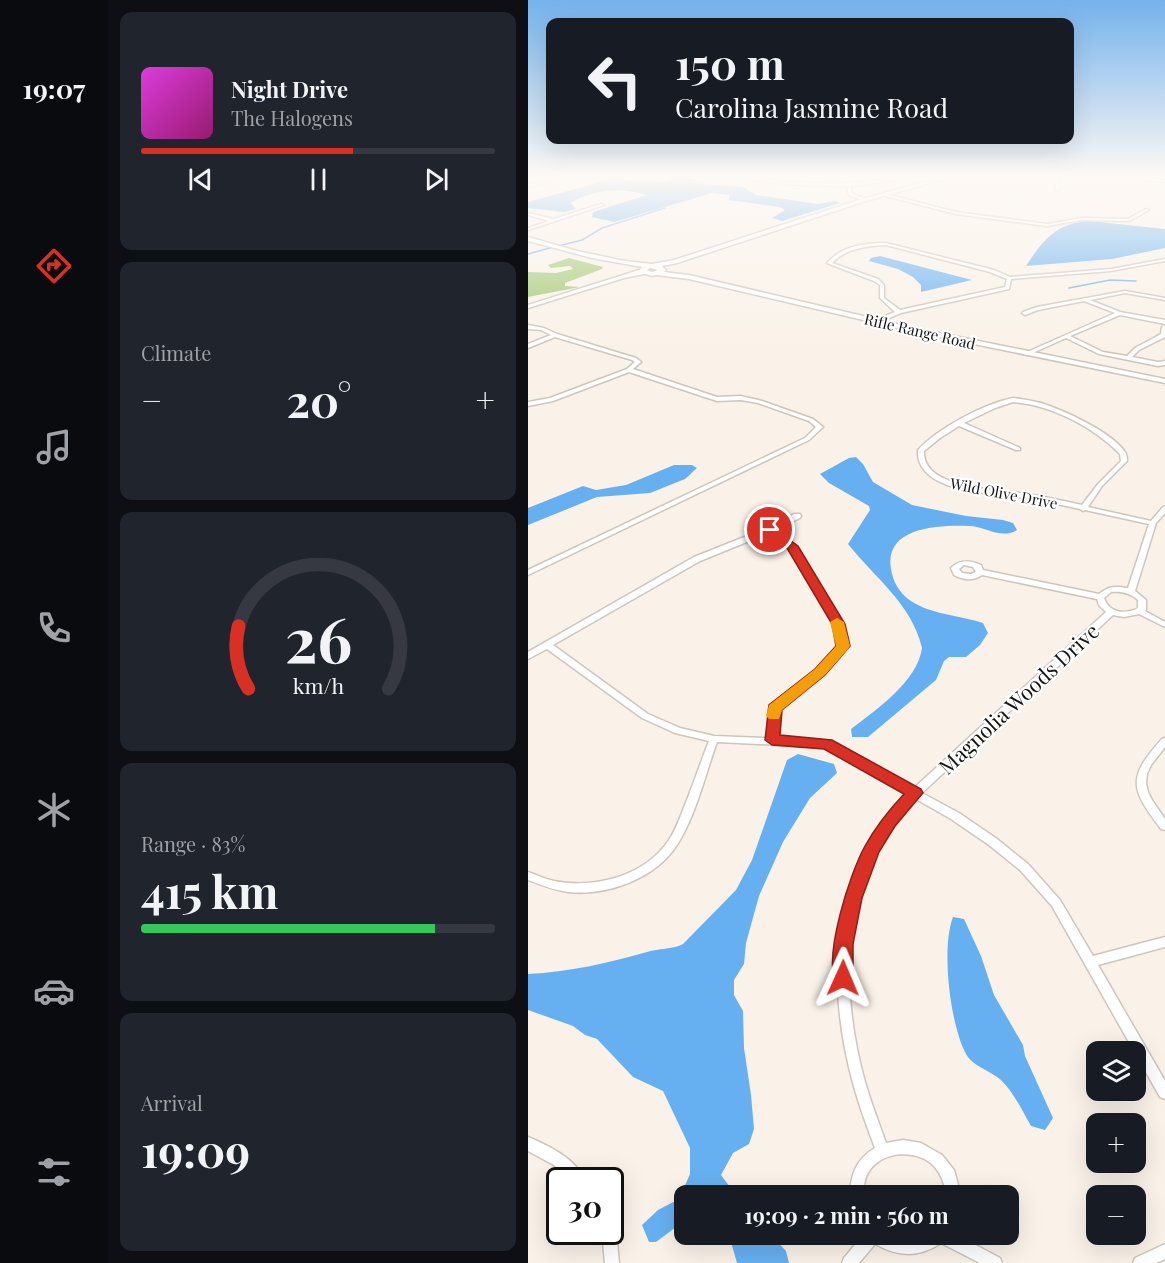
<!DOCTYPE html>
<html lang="en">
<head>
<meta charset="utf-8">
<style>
  :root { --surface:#171b24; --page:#20242c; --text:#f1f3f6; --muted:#9ea1a6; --line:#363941; --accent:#d93025 }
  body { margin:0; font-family:"Playfair Display",serif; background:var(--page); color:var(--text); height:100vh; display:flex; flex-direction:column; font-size:22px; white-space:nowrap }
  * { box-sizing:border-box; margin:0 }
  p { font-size:20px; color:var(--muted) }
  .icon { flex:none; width:33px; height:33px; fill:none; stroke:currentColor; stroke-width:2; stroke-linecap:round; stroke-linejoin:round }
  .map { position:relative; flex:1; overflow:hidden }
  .sheet { display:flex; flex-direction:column; gap:12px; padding:12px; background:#0d0f14; width:420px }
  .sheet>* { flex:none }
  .top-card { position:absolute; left:18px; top:18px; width:528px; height:126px; border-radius:12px; box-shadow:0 6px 24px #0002; background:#171b24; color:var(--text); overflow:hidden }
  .buttons { position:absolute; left:558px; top:1041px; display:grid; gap:12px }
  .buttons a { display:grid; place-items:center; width:60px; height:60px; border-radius:12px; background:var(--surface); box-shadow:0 6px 24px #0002; font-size:30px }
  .speed { position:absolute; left:18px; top:1167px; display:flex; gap:12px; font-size:30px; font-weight:700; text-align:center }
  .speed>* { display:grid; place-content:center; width:78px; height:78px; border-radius:50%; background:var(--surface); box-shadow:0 6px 24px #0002; line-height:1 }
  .speed .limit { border:3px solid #111; border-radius:9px; background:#fff; color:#111 }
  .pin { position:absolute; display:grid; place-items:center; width:51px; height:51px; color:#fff; margin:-26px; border:3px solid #fff; border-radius:50%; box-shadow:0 2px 6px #0007 }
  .me { position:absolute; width:66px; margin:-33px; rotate:1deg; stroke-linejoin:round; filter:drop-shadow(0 0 4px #0008) }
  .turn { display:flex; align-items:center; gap:21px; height:126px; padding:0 30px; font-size:27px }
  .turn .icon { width:78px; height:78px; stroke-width:2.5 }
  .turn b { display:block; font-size:42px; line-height:51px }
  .big { font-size:45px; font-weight:700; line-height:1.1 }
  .sheet .card { flex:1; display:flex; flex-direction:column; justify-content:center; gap:9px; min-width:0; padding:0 21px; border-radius:12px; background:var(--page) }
  .sheet .dial { align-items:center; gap:0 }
  .dial svg { height:156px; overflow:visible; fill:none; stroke:var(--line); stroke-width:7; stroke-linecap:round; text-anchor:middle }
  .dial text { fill:var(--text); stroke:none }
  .song { display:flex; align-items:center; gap:18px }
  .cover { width:72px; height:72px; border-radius:9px; background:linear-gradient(135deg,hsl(300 70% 55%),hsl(320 70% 35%)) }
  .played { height:6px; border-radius:3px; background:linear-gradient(90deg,var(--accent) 60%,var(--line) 60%) }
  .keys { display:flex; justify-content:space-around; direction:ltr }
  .heat { display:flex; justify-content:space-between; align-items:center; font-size:33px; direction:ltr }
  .charge { height:9px; border-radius:4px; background:linear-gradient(90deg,#34c759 83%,var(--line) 0) }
  .trip { position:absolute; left:146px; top:1185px; width:345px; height:60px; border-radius:12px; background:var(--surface); box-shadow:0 6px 24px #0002; font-weight:700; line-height:60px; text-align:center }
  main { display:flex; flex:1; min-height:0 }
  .dock { display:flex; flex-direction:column; width:108px; justify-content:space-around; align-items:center; background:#090b0e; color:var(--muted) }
  .dock .icon { width:42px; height:42px }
  .dock .active { color:var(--accent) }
  .dock b { font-size:27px; color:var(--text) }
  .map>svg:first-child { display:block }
  .forest { fill:#a1c871 }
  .water { fill:#66b0f1 }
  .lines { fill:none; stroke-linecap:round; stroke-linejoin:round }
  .stream { stroke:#66b0f1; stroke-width:1.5 }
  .street-casing { stroke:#cec5bd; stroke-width:3 }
  .secondary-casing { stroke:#cec5bd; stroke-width:3 }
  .street { fill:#fff; fill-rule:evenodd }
  .secondary { fill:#fff; fill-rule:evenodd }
  .route { fill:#d93025; stroke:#8d1f18; stroke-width:1.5 }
  .slow { fill:#f59e0b }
  .labels { text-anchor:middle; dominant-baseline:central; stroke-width:4.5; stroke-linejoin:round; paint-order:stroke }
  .far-street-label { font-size:15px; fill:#161411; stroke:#fff }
  .near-street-label { font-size:21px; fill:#161411; stroke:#fff }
</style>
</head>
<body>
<main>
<nav class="dock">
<b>19:07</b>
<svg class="icon active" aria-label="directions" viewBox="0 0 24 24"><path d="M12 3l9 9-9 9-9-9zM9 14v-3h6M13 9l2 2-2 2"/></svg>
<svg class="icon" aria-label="music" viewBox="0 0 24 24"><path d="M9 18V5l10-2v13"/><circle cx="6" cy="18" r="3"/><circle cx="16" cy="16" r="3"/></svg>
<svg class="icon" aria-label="phone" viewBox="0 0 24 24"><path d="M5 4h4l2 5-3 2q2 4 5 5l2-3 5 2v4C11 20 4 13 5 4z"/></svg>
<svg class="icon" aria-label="climate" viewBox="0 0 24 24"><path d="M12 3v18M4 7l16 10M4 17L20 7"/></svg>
<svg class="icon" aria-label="car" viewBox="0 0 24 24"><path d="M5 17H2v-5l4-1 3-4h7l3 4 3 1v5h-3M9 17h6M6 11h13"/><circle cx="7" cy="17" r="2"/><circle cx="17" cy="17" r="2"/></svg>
<svg class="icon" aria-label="filters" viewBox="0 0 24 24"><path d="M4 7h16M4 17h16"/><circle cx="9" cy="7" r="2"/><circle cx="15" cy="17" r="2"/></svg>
</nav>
<section class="sheet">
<div class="card">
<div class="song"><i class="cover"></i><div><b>Night Drive</b><p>The Halogens</p></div></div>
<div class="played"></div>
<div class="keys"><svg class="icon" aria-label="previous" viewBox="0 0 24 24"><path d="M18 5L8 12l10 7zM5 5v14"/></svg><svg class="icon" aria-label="pause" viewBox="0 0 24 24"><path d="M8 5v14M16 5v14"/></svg><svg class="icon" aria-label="next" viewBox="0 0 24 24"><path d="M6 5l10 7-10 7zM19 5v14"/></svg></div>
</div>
<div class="card"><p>Climate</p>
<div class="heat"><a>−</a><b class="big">20°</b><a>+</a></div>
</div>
<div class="card dial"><svg viewBox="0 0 100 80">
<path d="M14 69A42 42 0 1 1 86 69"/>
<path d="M14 69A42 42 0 0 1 9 37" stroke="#d93025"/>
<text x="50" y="56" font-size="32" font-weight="700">26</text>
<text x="50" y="72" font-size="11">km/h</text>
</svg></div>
<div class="card"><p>Range · 83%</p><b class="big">415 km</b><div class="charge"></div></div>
<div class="card"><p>Arrival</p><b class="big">19:09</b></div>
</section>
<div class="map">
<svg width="637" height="1263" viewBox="0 0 637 1263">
  <rect width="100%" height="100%" fill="#faf2e9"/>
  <path class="forest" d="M41 258 75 267 74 269 37 283V286L52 287 0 297V272L28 273 45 269 42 266 23 268 20 265Z"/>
  <path class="water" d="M95 176 94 180 137 182 151 178 169 180 165 183 215 187 228 195 290 204 307 201 312 203 254 221 244 218 257 210 252 207 201 200 202 195 184 193 86 222 64 217 65 212 119 195C92 187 67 189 42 203L48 209 36 212 0 208V202Z
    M561 221 637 229V248L584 259 498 266C514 242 527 223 561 221Z
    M352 256 444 280 393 292V285L385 277 370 269 341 261 343 258Z
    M328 457 335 464 345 482 384 505 438 516 475 520 485 523 489 530C473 540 457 526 441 526 409 525 352 527 364 574 375 615 423 612 455 623L460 633 452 645 438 657H421L416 661 408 680 340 737H324L323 729C349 709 389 682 394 648 384 604 346 577 320 544L342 510 341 506 301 483 292 474 321 458Z
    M146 465H164L169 468 157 479 122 493 69 497 0 525V508L55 486 68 490 98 485Z
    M270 754 306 764 309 773 282 798 255 842 231 896 218 943 216 964 206 980V995L215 1011 216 1048 223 1095 226 1129 221 1144 205 1153 193 1175 208 1195 156 1196V1221L128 1242H121L114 1225 130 1210 151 1199 162 1174V1148L135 1091 105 1077 69 1039 57 1035 45 1026 0 1010V974C41 972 80 963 119 952 131 948 143 950 155 944L208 890 224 860 259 760Z
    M425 917 436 919 453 956 466 995 495 1045 497 1056 525 1118 517 1130 503 1126C494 1110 486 1093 473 1080 462 1070 443 1066 437 1052 422 1022 413 948 425 917Z
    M201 1235H243L258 1251 261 1263H209Z"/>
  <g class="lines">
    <path class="stream" d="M30 246 54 240 74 228 137 208
      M0 254 25 247
      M541 288 582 280 608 281"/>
    <defs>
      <path id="street" d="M34 176H39L0 187V185Z
        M196 176H203C261 183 317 188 375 176H380L356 182 323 186 324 193 337 199 336 201 321 195 319 186 266 185Z
        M528 176H532L531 190 529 191 527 190Z
        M585 176H594L637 180V182Z
        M358 194 428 212 519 224 554 218 600 219 618 209 621 210 601 221 554 220 519 226 428 214 357 196Z
        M73 204 76 205 0 230V228L21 221 0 215V213L26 219Z
        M358 243 466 270 482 277 583 269 637 259V261L583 271 483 279 481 289 373 313 349 323 346 321 347 320 367 312 352 298V285L346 281 299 263C314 246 336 243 358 243ZM358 245 462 272 479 279 477 287 372 310 356 298V285L350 279 304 263C318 248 339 246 358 245Z
        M111 270 115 271 113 273 119 272 121 273 96 278 0 308V305Z
        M597 291 637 298V300L597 293 562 300 592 312 637 320V324L592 315 542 336 575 352 599 356 607 348 633 334 634 327 637 325V337L611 350 604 357 630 362 637 361V365L630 366 571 354 538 338 500 355 495 354 587 313 556 301 510 310 497 315 494 313 495 312 509 307Z
        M0 325 16 328 29 334 108 358 113 362 105 369 189 397 213 396 234 401 285 419 295 427 281 440 0 575V570L277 438 288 427 281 421 230 403 213 400 189 401 101 372 25 401 0 406V402L22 398 99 369 107 362 104 360 27 337 0 348V344L23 335 13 330 0 329Z
        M485 398C494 399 503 401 513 403 535 410 584 432 597 452 599 455 599 458 599 461L574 486 560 507 623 521 635 507 637 506V513L628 523 607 591 618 600V609L617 611 637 622V627L611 614 596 617 585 615 394 793 431 813 469 839 500 864 532 900 565 956 637 937V947L570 965 637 1081V1099L632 1097 524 906 492 870 461 845 423 819 388 799C373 818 357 836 346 858 312 927 317 1010 337 1082 343 1103 351 1123 358 1143L375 1140 393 1143 414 1155 426 1170 433 1196H419C416 1184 414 1175 406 1166 388 1147 348 1151 338 1177 336 1182 336 1190 335 1196H321C324 1174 327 1160 347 1148 339 1127 331 1105 325 1083 305 1010 300 923 338 854 350 832 365 813 380 794L297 747 189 742C177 775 168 815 149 845 127 879 79 896 40 892 26 890 13 885 0 880V872C9 875 17 879 26 881 68 889 117 876 141 840 147 831 151 820 155 810 164 788 172 764 181 741L147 733 114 718 19 649 0 659V652L166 557 239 528 266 514H272L273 516 272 518 247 530 268 546 314 624 319 646 295 674 250 710 249 739 302 742 386 788 578 612 571 605 569 599 454 575C445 581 435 580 426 575L423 568C432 559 442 560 453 565L455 570 571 594C581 586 587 586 600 588L621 524 557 510 555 511 552 509C534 505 516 501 497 498 468 493 387 494 390 450 410 428 456 404 485 398ZM485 402C524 405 565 427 592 454L593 461 570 484 554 505C536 501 517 497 499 494 472 489 394 490 396 451L412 438 431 426 488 450H492V448L436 423 467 408ZM241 533 261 547 306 624 311 646 289 670 243 707 241 709 239 738 186 736 152 728 120 714 25 645 172 561ZM436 565 445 567 448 572 443 574 434 573 431 569ZM583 592C594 591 602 593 610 600V608C597 615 581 613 576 598Z
        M637 738V747L623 765 619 774 618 783 620 792 624 800 637 819V830L633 829C602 788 599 778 634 739Z
        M0 1137C19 1145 49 1159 56 1180H40L26 1165 0 1151Z
        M82 1225 86 1227 88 1232 91 1263H77L74 1232H82Z
        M336 1234H358L371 1239 379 1240 388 1239 400 1234H427L472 1258 474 1263H452L413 1243C390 1258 371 1257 347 1244L331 1263H314L316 1258Z
        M637 1244V1259L628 1263H605L607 1258Z"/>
      <path id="secondary" d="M420 176H427L338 201 149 263 134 266 138 270 136 272 161 275 382 327 637 379V383L382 331 161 279 128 275 124 276 111 272V270L114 267 64 258 0 241V237L49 251 97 261 124 264 146 260 334 199ZM122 268 130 270 124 272 119 270Z"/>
    </defs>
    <use href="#street" class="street-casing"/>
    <use href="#secondary" class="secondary-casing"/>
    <use href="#street" class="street"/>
    <use href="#secondary" class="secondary"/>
  </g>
  <linearGradient id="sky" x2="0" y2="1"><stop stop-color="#74b2ec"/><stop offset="0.5" stop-color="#fdf9f5"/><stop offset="1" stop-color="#fdf9f5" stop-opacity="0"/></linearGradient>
  <rect width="637" height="352" fill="url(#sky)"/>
  <path class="route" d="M242 526 270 546 317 624 322 646 297 675 254 710 252 735 304 740 393 789 395 793 367 826 351 852 334 898 325 944V978L322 984 315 987 308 984C295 956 322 873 337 846 348 826 361 810 376 794L296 749 244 745 237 740 241 705 287 669 308 646 304 624 259 548 236 530Z"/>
  <path class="slow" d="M309 618 316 622 322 646 320 649 297 675 254 710 251 719H241L238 716 241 705 287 669 308 646 302 622Z"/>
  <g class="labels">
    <g class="far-street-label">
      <text transform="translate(392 331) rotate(13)">Rifle Range Road</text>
      <text transform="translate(476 493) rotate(11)">Wild Olive Drive</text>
    </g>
    <g class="near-street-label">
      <text transform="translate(490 698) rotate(-43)">Magnolia Woods Drive</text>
    </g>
  </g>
</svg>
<div class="buttons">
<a><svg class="icon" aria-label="layers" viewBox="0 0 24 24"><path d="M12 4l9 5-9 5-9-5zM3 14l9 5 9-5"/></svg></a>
<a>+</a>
<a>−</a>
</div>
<div class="speed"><div class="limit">30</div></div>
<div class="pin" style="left:242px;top:530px;background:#d93025"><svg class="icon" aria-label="arrive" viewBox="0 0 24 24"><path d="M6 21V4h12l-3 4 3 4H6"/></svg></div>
<svg class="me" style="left:315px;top:978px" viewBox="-20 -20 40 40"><path d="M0-17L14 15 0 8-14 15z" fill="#d93025" stroke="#fff" stroke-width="4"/></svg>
<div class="trip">19:09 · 2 min · 560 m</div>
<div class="top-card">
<div class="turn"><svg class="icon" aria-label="left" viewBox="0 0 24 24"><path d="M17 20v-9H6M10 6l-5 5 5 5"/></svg><div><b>150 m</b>Carolina Jasmine Road</div></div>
</div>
</div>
</main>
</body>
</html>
